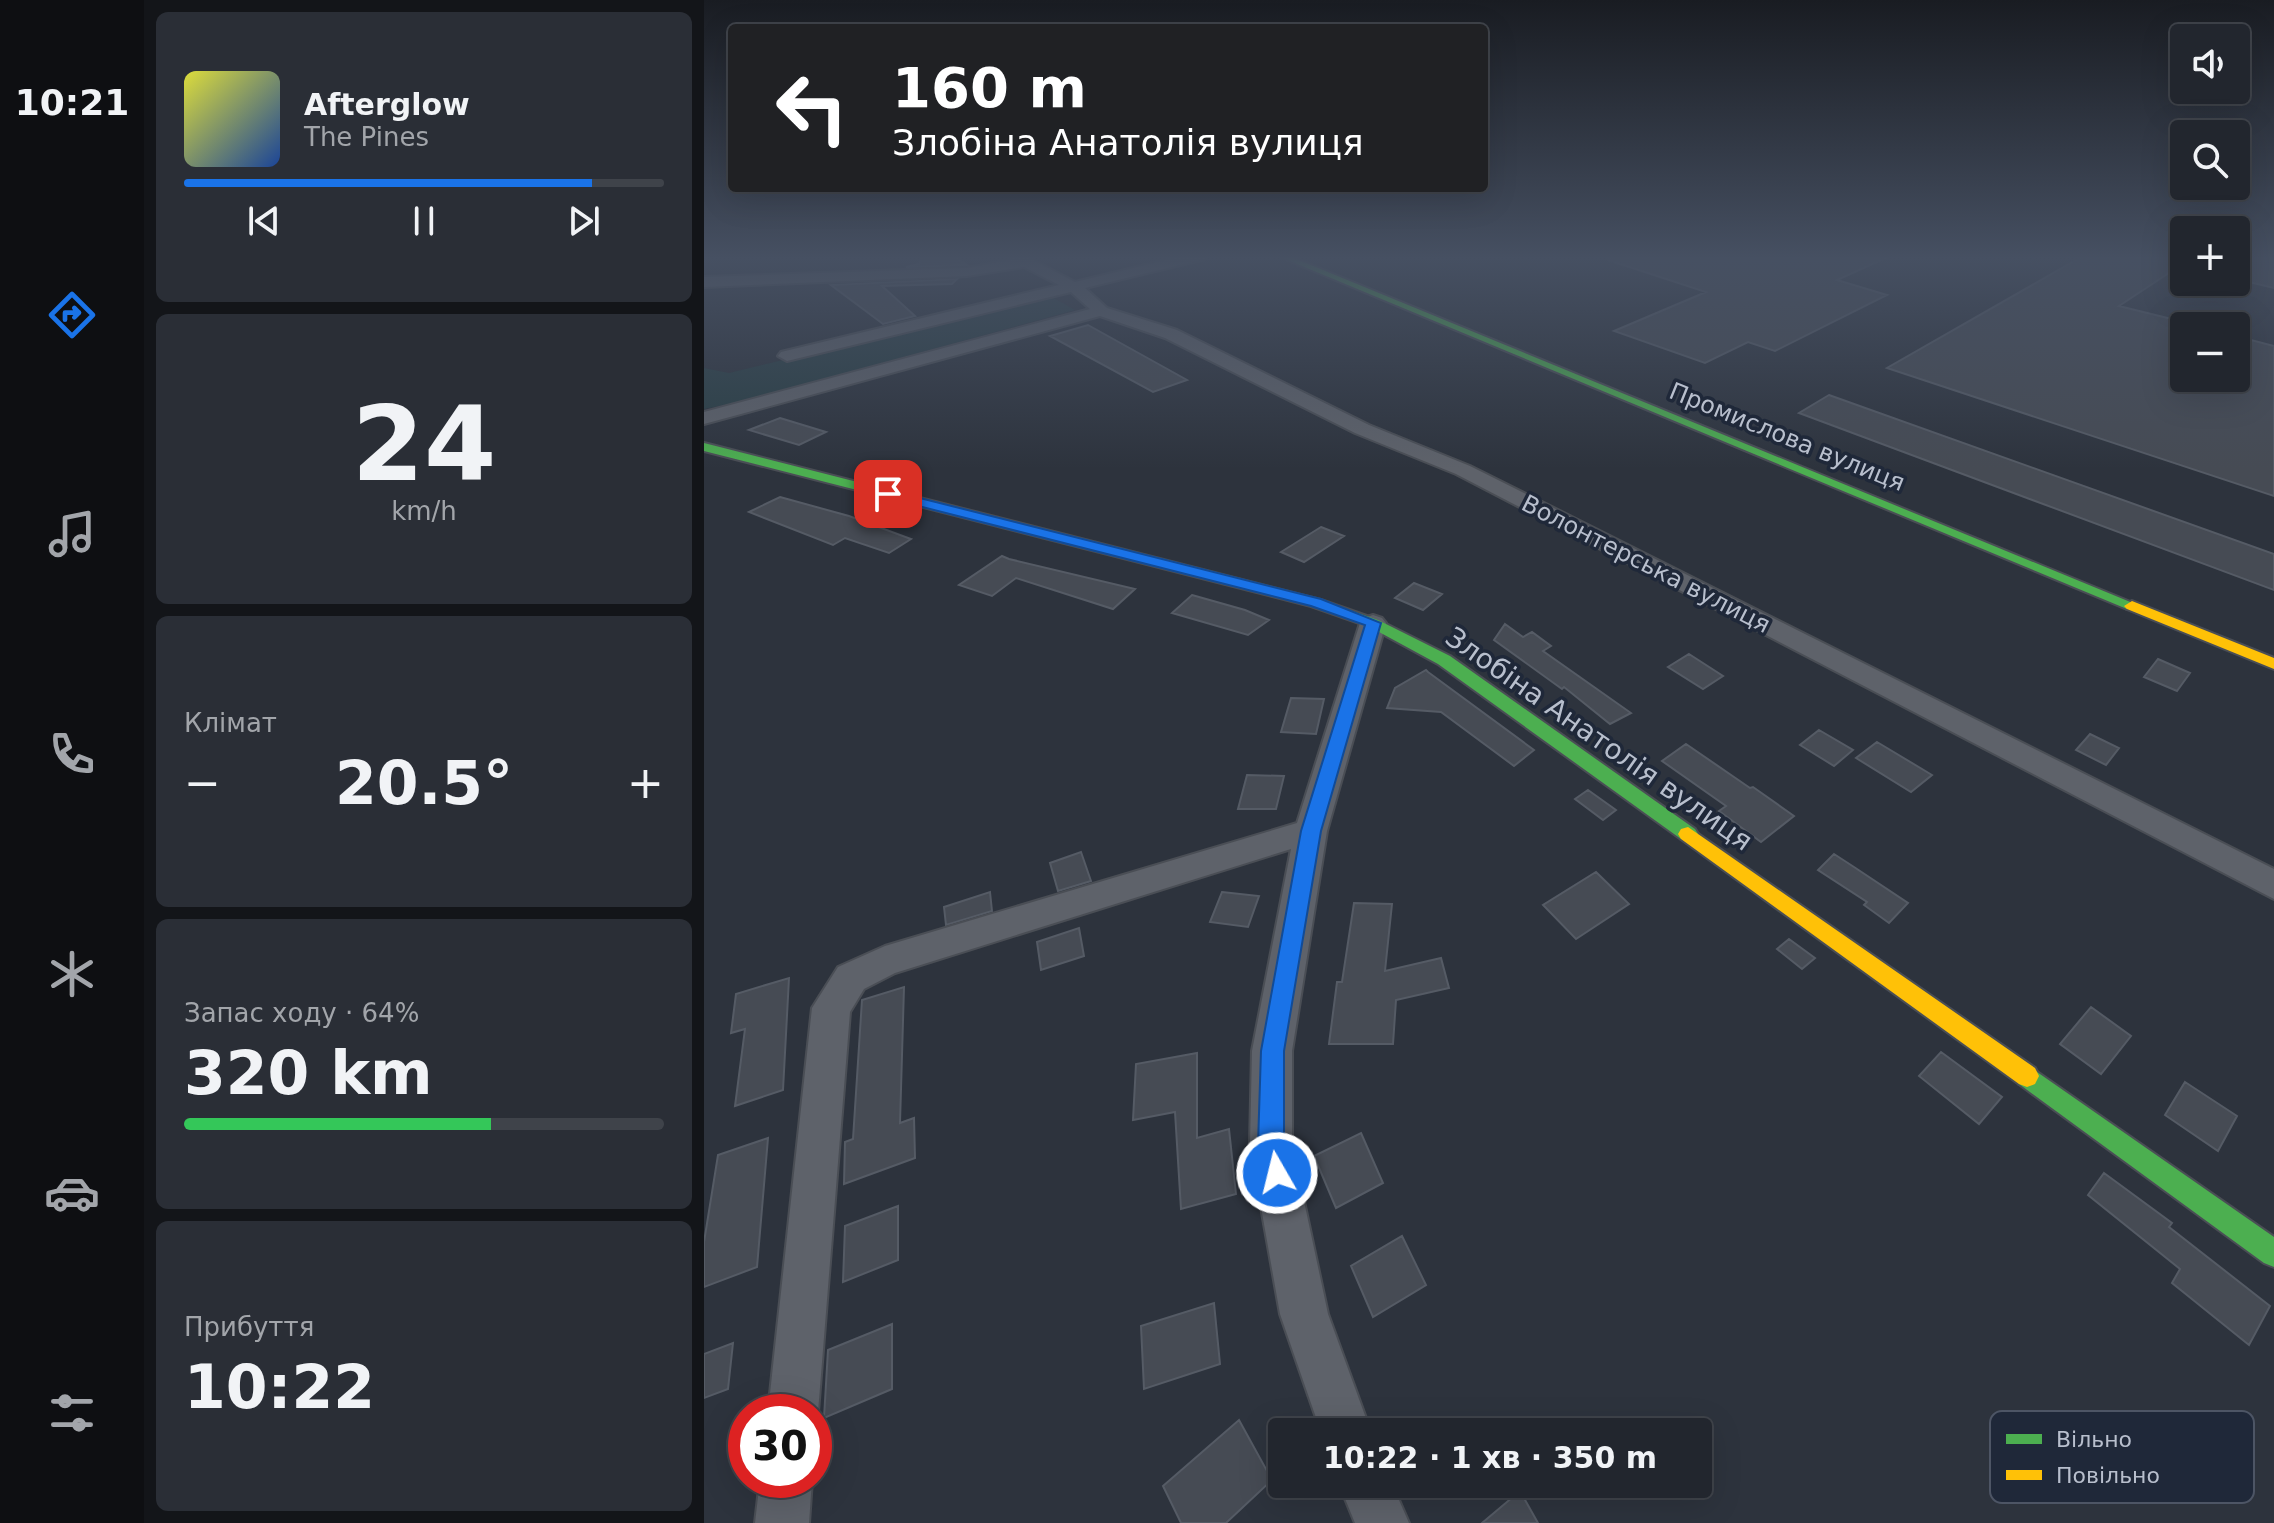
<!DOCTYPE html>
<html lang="uk">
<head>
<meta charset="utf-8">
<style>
  :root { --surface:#22262e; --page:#2a2e36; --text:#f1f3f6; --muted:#a2a5aa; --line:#3f434a; --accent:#1a73e8 }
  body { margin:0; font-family:"DejaVu Sans",sans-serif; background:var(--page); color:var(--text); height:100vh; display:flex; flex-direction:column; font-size:30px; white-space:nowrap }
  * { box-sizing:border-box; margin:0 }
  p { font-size:26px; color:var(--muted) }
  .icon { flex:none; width:44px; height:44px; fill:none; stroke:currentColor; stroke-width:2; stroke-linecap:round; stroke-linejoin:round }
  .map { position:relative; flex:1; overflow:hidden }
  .side { display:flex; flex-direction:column; gap:12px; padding:12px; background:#131519; width:560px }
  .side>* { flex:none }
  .guide { position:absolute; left:24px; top:24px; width:760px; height:168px; border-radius:8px; box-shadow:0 8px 32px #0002,0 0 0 2px var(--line); background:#202124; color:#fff; overflow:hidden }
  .controls { position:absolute; left:1466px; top:24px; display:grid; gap:16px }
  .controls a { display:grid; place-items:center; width:80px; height:80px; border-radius:8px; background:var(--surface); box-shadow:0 8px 32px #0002,0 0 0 2px var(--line); font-size:40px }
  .speed { position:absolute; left:24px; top:1394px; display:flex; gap:16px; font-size:40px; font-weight:700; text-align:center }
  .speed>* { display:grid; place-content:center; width:104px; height:104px; border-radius:50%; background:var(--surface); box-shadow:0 8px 32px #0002,0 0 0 2px var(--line); line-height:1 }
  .speed .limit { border:12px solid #d22; background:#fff; color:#111 }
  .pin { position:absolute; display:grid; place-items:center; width:68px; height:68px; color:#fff; margin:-34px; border-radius:16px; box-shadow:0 4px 12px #0006 }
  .me { position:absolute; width:88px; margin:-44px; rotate:352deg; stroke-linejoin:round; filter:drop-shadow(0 0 6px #0008) }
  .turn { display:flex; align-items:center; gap:28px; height:168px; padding:0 32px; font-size:36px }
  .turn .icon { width:104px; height:104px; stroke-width:2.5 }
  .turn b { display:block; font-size:56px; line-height:68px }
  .big { font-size:60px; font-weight:700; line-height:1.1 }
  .side .widget { flex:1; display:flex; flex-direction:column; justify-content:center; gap:12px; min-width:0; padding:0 28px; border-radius:12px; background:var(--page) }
  .side .dial { align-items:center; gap:0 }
  .dial b { font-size:104px; line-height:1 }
  .song { display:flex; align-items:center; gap:24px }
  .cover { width:96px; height:96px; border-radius:12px; background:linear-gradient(135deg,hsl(60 70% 55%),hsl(220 70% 35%)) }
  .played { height:8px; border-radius:4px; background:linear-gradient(90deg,var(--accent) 85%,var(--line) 85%) }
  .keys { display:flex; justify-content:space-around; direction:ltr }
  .heat { display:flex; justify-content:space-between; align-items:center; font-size:44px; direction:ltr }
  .charge { height:12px; border-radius:6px; background:linear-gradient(90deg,#34c759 64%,var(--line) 0) }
  .trip { position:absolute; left:564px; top:1418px; width:444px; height:80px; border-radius:8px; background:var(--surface); box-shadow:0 8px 32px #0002,0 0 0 2px var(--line); font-weight:700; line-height:80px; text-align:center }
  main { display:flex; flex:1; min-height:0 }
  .tabs { display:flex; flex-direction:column; width:144px; justify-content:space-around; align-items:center; background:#0e0f12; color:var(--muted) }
  .tabs .icon { width:56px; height:56px }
  .tabs .selected { color:var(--accent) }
  .tabs b { font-size:36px; color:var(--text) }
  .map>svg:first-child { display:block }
  .green { fill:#293e44 }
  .building { fill:#464b54; stroke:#555b65; stroke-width:2 }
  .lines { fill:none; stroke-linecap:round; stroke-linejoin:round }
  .street-casing { stroke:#4a4e55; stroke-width:4 }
  .fast-casing { stroke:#4a4e55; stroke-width:4 }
  .slow-casing { stroke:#4a4e55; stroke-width:4 }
  .street { fill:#5e626a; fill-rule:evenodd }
  .fast { fill:#4caf50; fill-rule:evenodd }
  .slow { fill:#ffc107; fill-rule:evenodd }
  .route { fill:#1a73e8; stroke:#114b97; stroke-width:2 }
  .labels { text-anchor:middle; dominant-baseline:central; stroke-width:7; stroke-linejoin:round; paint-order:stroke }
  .far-street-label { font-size:24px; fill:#b8bfcd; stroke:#1f2839 }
  .street-label { font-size:28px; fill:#b8bfcd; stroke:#1f2839 }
  .key { fill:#1f2839; stroke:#4d5565; stroke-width:2 }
  .key-label { font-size:22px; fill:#b8bfcd }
</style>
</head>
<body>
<main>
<nav class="tabs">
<b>10:21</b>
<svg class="icon selected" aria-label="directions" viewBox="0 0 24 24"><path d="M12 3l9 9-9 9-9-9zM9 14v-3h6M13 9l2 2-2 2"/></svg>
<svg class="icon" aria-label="music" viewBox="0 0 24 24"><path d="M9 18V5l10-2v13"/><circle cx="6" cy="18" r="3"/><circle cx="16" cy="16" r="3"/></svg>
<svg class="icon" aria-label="phone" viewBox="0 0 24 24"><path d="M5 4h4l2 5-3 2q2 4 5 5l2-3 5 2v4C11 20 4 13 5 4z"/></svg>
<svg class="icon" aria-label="climate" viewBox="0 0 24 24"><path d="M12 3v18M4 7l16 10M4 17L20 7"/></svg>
<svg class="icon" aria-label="car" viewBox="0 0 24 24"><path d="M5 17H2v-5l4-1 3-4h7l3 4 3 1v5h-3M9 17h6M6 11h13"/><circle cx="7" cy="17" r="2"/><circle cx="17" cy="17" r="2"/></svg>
<svg class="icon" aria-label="filters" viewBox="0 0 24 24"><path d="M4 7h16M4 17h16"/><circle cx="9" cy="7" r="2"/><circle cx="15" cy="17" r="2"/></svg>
</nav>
<section class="side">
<div class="widget">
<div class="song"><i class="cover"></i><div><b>Afterglow</b><p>The Pines</p></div></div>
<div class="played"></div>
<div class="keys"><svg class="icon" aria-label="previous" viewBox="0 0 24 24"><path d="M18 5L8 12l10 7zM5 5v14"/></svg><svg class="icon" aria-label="pause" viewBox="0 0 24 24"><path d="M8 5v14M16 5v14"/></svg><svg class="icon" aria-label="next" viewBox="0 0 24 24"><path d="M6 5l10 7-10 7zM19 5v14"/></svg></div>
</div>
<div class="widget dial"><b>24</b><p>km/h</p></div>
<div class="widget"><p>Клімат</p>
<div class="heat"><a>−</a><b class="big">20.5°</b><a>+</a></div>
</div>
<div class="widget"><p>Запас ходу · 64%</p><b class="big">320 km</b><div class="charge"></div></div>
<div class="widget"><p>Прибуття</p><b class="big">10:22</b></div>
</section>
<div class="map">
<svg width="1570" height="1523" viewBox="0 0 1570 1523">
  <rect width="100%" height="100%" fill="#2d333d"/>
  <path class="green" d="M346 296 371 310 36 402 0 409V368L25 373Z"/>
  <path class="building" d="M219 256H249L263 265 202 267 215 264Z
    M905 256H1186L1133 280 1183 295 1071 351 1044 342 1001 363 910 331 1002 292 904 260Z
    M1379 256H1480V263L1415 306 1480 322V378H1532V336L1570 346V496L1183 368Z
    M1532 256H1570V288L1532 279Z
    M253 279 248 284 178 286 211 316 179 324 127 285Z
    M384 325 483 380 449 392 346 336Z
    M1125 395 1570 554V590L1095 413Z
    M76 418 122 432 95 445 45 430Z
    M76 497 145 516 207 539 185 553 141 538 129 545 45 512Z
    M617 527 640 536 600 562 577 552Z
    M298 556 305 559 431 589 409 609 312 578 288 596 255 585Z
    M710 583 738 594 719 610 691 598Z
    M488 595 541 610 565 620 544 635 468 613Z
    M801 624 819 637 828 632 847 646 839 651 927 713 906 724 860 687 858 689 790 640Z
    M985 654 1019 676 999 689 964 667Z
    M1454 659 1486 673 1473 691 1440 677Z
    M722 670 724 672 830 750 810 766 737 712 683 708 691 688Z
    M587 698 620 699 612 734 577 732Z
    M1115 730 1149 750 1130 766 1096 745Z
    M1386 734 1415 748 1402 765 1372 750Z
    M1173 742 1228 775 1207 792 1152 758Z
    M982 744 1046 788 1049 787 1090 816 1057 842 1015 811 1022 806 958 761Z
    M543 775 580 776 572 809H534Z
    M884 790 912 810 899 820 871 799Z
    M377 852 387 881 354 891 346 863Z
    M1130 854 1150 867 1204 903 1185 923 1160 905 1163 902 1114 870Z
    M892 872 925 904 872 939 839 905Z
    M286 892 288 911 242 925 240 907Z
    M518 892 555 896 544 927 506 922Z
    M650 903 688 904 681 971 737 958 745 988 692 1000 689 1044H625L633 982H638Z
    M375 928 380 956 337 970 333 942Z
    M1085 939 1111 958 1098 969 1073 949Z
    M85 978 79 1090 31 1106 41 1029 27 1033 32 994Z
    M200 987 196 1123 210 1118 211 1158 140 1184 141 1142 149 1139 158 1000Z
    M1387 1007 1427 1036 1397 1074 1356 1044Z
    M1237 1052 1298 1097 1275 1124 1215 1076Z
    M493 1053V1138L525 1129 532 1194 477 1209 471 1112 429 1120 432 1064Z
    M1481 1082 1533 1116 1514 1151 1461 1115Z
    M657 1133 679 1183 632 1208 610 1156Z
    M64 1138 53 1267 0 1287V1242L14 1155Z
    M1400 1173 1468 1223 1465 1227 1566 1306 1545 1345 1468 1283 1476 1269 1384 1195Z
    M194 1206V1260L139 1282 141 1226Z
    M698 1236 722 1285 669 1317 647 1266Z
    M510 1303 516 1364 440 1389 437 1326Z
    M188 1324V1389L120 1418 124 1350Z
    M29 1343 24 1389 0 1398V1354Z
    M535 1420 568 1480 522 1523H477L459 1486Z
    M816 1491 834 1523H778Z"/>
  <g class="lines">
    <defs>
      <path id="street" d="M303 256H321L371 282 479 256H503L501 259 381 288 403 308 473 330 665 425 766 466 1570 869V899L752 474 651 433 461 338 396 316 0 424V412L386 309 367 292 83 361 74 356 77 352 355 285 320 267 263 276 0 287V277L263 268 307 260Z
        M669 615 678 618 682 623 623 831 588 1051V1145L624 1314 667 1432H617L576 1314 546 1145 548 1051 587 849 191 973 160 989 146 1012 114 1412 110 1422V1412H64L108 1008 134 967 181 946 593 823 656 623 660 618Z
        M56 1480H108L105 1523H51Z
        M635 1484H688L705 1523H651Z"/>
      <path id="fast" d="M574 256H585L1436 606 1433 609H1423Z
        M0 443 617 600 674 620 746 656 991 829 994 834 991 839H977L734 664 664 626 607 606 0 451Z
        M1323 1065 1570 1237V1267L1560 1263 1315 1084 1311 1076 1315 1068Z"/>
      <path id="slow" d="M1428 601 1570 658V669L1423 609 1420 606Z
        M984 827 1331 1068 1335 1076 1331 1084 1323 1087 1315 1084 977 839 974 834 977 829Z"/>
    </defs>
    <use href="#street" class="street-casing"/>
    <use href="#fast" class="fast-casing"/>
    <use href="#slow" class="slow-casing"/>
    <use href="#street" class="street"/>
    <use href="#fast" class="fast"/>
    <use href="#slow" class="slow"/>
  </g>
  <linearGradient id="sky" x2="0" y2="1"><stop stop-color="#191c22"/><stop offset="0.55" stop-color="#465062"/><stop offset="1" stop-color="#465062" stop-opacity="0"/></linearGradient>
  <rect width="1570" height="469" fill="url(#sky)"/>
  <path class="route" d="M184 490 617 599 677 623 617 831 580 1051V1145L586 1173 582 1183 573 1186 563 1183 554 1145 557 1051 597 831 661 625 607 606 179 497V491Z"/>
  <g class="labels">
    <g class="far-street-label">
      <text transform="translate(1083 437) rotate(22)">Промислова вулиця</text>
      <text transform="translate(942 564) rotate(27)">Волонтерська вулиця</text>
    </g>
    <g class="street-label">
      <text transform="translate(895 739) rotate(35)">Злобіна Анатолія вулиця</text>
    </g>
  </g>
  <rect x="1286" y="1411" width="264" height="92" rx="12" class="key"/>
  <rect x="1302" y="1434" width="36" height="10" fill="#4caf50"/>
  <rect x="1302" y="1470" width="36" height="10" fill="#ffc107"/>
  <g class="key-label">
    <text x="1352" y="1447">Вільно</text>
    <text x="1352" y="1483">Повільно</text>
  </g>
</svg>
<div class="controls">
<a><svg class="icon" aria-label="sound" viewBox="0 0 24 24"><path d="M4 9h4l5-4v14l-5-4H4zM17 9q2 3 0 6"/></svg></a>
<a><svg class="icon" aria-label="search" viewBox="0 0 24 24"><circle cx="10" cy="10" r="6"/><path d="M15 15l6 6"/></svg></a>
<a>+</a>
<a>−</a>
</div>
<div class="speed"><div class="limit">30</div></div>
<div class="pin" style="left:184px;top:494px;background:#d93025"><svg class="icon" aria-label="arrive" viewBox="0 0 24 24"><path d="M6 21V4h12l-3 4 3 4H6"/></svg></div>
<svg class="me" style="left:573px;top:1173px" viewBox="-20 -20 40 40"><circle r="17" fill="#1a73e8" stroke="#fff" stroke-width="3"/><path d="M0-11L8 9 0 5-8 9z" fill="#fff"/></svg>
<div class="trip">10:22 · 1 хв · 350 m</div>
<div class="guide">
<div class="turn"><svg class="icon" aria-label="left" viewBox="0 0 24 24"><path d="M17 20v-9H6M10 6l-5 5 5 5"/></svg><div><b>160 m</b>Злобіна Анатолія вулиця</div></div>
</div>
</div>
</main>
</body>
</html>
